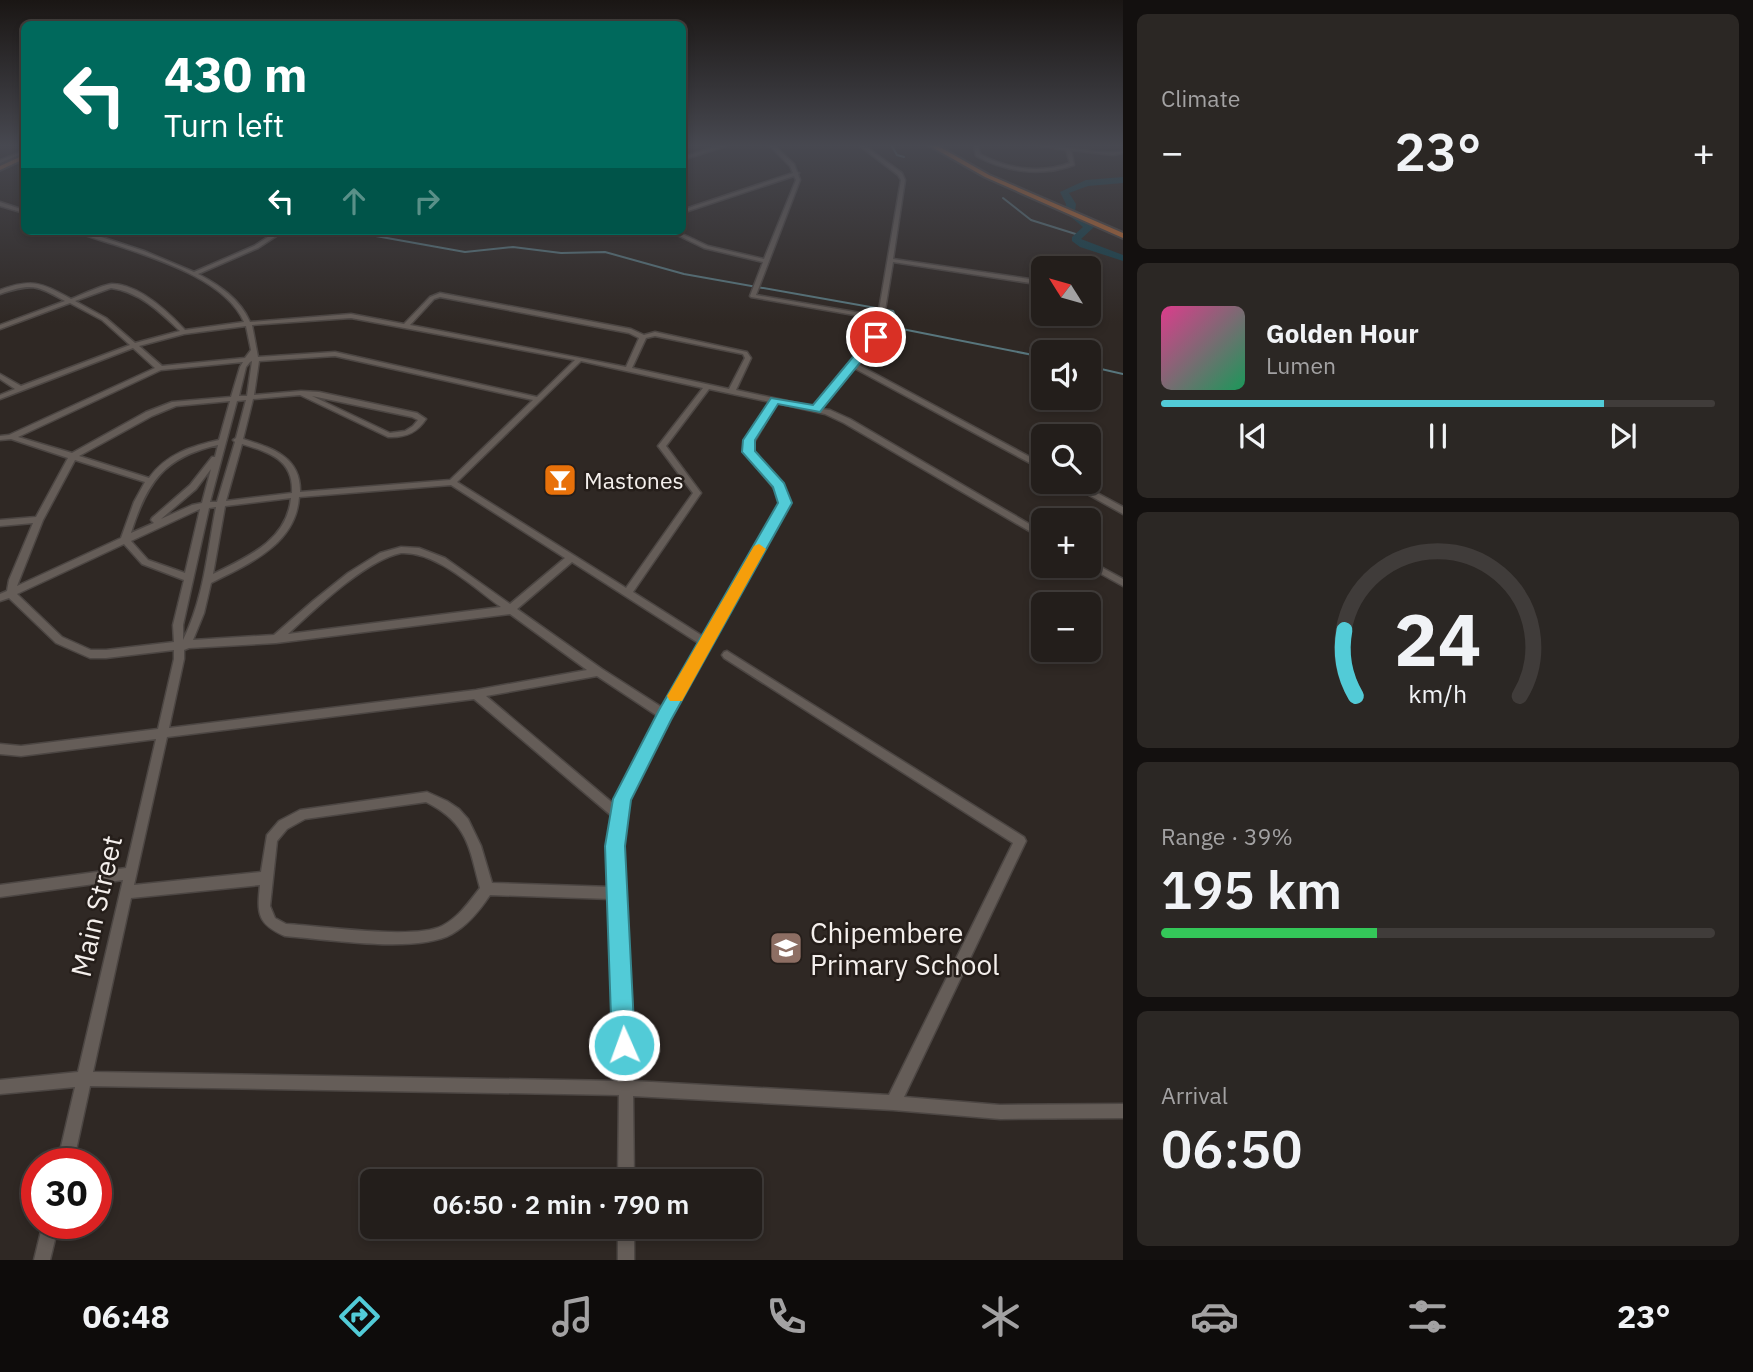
<!DOCTYPE html>
<html lang="en">
<head>
<meta charset="utf-8">
<style>
  :root { --surface:#231e1b; --page:#2b2724; --text:#f1f3f6; --muted:#a3a2a3; --line:#403c3a; --accent:#52cbd7 }
  body { margin:0; font-family:"IBM Plex Sans",sans-serif; background:var(--page); color:var(--text); height:100vh; display:flex; flex-direction:column; font-size:26px; white-space:nowrap }
  * { box-sizing:border-box; margin:0 }
  p { font-size:23px; color:var(--muted) }
  .icon { flex:none; width:38px; height:38px; fill:none; stroke:currentColor; stroke-width:2; stroke-linecap:round; stroke-linejoin:round }
  .map { position:relative; flex:1; overflow:hidden }
  .sheet { display:flex; flex-direction:column; gap:14px; padding:14px; background:#13100f; width:630px }
  .sheet>* { flex:none }
  .hud { position:absolute; left:21px; top:21px; width:665px; height:214px; border-radius:10px; box-shadow:0 4px 10px #0003,0 0 0 2px var(--line); background:#00695c; color:#fff; overflow:hidden }
  .needle { width:46px; rotate:307deg }
  .tools { position:absolute; left:1031px; top:256px; display:grid; gap:14px }
  .tools a { display:grid; place-items:center; width:70px; height:70px; border-radius:10px; background:var(--surface); box-shadow:0 4px 10px #0003,0 0 0 2px var(--line); font-size:35px }
  .speed { position:absolute; left:21px; top:1148px; display:flex; gap:14px; font-size:35px; font-weight:700; text-align:center }
  .speed>* { display:grid; place-content:center; width:91px; height:91px; border-radius:50%; background:var(--surface); box-shadow:0 4px 10px #0003,0 0 0 2px var(--line); line-height:1 }
  .speed .limit { border:10px solid #d22; background:#fff; color:#111 }
  .pin { position:absolute; display:grid; place-items:center; width:60px; height:60px; color:#fff; margin:-30px; border:4px solid #fff; border-radius:50%; box-shadow:0 2px 7px #0007 }
  .me { position:absolute; width:77px; margin:-38px; rotate:358deg; stroke-linejoin:round; filter:drop-shadow(0 0 5px #0008) }
  .turn { display:flex; align-items:center; gap:24px; height:147px; padding:0 28px; font-size:32px }
  .turn .icon { width:91px; height:91px; stroke-width:2.5 }
  .turn b { display:block; font-size:49px; line-height:60px }
  .lanes { display:flex; align-items:center; height:66px; padding:0 28px; background:#0003; justify-content:center; gap:35px; direction:ltr }
  .lanes .off { opacity:.35 }
  .big { font-size:52px; font-weight:600; line-height:1.1 }
  .sheet .tile { flex:1; display:flex; flex-direction:column; justify-content:center; gap:10px; min-width:0; padding:0 24px; border-radius:10px; background:var(--page) }
  .sheet .dial { align-items:center; gap:0 }
  .dial svg { height:182px; overflow:visible; fill:none; stroke:var(--line); stroke-width:7; stroke-linecap:round; text-anchor:middle }
  .dial text { fill:var(--text); stroke:none }
  .song { display:flex; align-items:center; gap:21px }
  .cover { width:84px; height:84px; border-radius:10px; background:linear-gradient(135deg,hsl(330 70% 55%),hsl(150 70% 35%)) }
  .played { height:7px; border-radius:4px; background:linear-gradient(90deg,var(--accent) 80%,var(--line) 80%) }
  .keys { display:flex; justify-content:space-around; direction:ltr }
  .heat { display:flex; justify-content:space-between; align-items:center; font-size:38px; direction:ltr }
  .charge { height:10px; border-radius:5px; background:linear-gradient(90deg,#34c759 39%,var(--line) 0) }
  .trip { position:absolute; left:360px; top:1169px; width:402px; height:70px; border-radius:10px; background:var(--surface); box-shadow:0 4px 10px #0003,0 0 0 2px var(--line); font-weight:600; line-height:70px; text-align:center }
  .menu { display:flex; height:112px; justify-content:space-around; align-items:center; background:#0e0c0b; color:var(--muted) }
  .menu .icon { width:49px; height:49px }
  .menu .active { color:var(--accent) }
  .menu b { font-size:32px; color:var(--text) }
  main { display:flex; flex:1; min-height:0 }
  .map>svg:first-child { display:block }
  .lines { fill:none; stroke-linecap:round; stroke-linejoin:round }
  .stream { stroke:#58767d; stroke-width:2 }
  .river { fill:#15424d; fill-rule:evenodd }
  .minor-casing { stroke:#4c4643; stroke-width:3 }
  .major-casing { stroke:#4c4643; stroke-width:4 }
  .highway-casing { stroke:#4c4643; stroke-width:4 }
  .minor { fill:#655d58; fill-rule:evenodd }
  .major { fill:#9d6641; fill-rule:evenodd }
  .highway { fill:#c36c31; fill-rule:evenodd }
  .route { fill:#52cbd7; stroke:#35848c; stroke-width:2 }
  .slow { fill:#f59e0b }
  .labels { text-anchor:middle; dominant-baseline:central; stroke-width:5; stroke-linejoin:round; paint-order:stroke }
  .poi-label { font-size:23px; fill:#f4efec; stroke:#251e1a; text-anchor:start }
  .near-street-label { font-size:28px; fill:#f4efec; stroke:#251e1a }
  .near-poi-label { font-size:28px; fill:#f4efec; stroke:#251e1a; text-anchor:start }
</style>
</head>
<body>
<main>
<div class="map">
<svg width="1123" height="1260" viewBox="0 0 1123 1260">
  <rect width="100%" height="100%" fill="#2f2824"/>
  <g class="lines">
    <path class="stream" d="M892 146 897 155 904 157
      M1003 198 1031 220 1082 236
      M348 231 465 252 513 247 561 253 605 252 684 274 893 311 902 329 1043 357
      M1088 366 1123 374"/>
    <path class="river" d="M1123 177V183L1088 186 1069 193 1076 204 1075 211 1094 227 1081 239 1123 255V261L1080 247 1072 241V237L1083 227 1065 212 1066 204 1060 192 1086 180Z"/>
    <defs>
      <path id="minor" d="M719 146H726L682 160V157Z
        M770 146H775L794 164 797 172 799 173 798 174 800 180 756 295 878 316 901 180 898 175 860 146H865L902 173 905 180 893 259 1043 281V285L893 262 882 328 877 338 857 364 1043 464V470L854 368 821 409 830 410 850 419 1043 532V539L844 423 825 414 777 403 752 446C758 469 782 480 789 503L669 718 628 800 621 846 633 1081 889 1095 1013 843 724 658 722 655 724 652 727 651 1024 837 1026 841 904 1097 1000 1105 1123 1104V1118L1000 1119 893 1110 633 1096 634 1181H618L619 1095 90 1086 73 1164H57L75 1087 0 1094V1080L78 1072 123 880 0 897V885L126 868 156 739 21 756 0 754V744L21 746 158 729 174 659V650L106 658H90L56 643 9 598 0 601V594L7 591 9 580 33 523 0 526V520L36 517 68 458 11 439 0 440V436L9 435 155 368 133 348 0 399V395L15 389 0 379V374L21 386 130 345 102 320 70 303 0 329V325L65 301C36 285 32 283 0 294V290C33 278 41 283 71 299 82 295 101 285 112 284 139 284 168 312 185 330L244 322C226 280 157 259 116 245 103 241 88 237 75 231H83L144 251 194 272 254 246 277 231H284L258 248 198 274C219 285 240 299 250 322L351 314 404 324 430 297 440 293 631 329 644 335 655 332 747 352 751 358 736 390 815 407 872 337 877 319 751 297 750 296 763 262 704 248 669 231H676L708 246 764 259 796 180 794 176 682 213V210L793 173 790 166ZM111 288C140 292 160 312 180 331L135 343 106 318 75 301ZM440 297 629 333 639 338 626 367 410 325 434 299ZM351 318 575 360 537 397 335 352 258 357 252 325ZM246 326 251 350 245 358 162 366 139 346 184 334ZM655 336 743 354 745 358 729 389 632 368 646 338ZM335 356 533 400 450 480 300 492C301 456 271 448 243 439L253 399 300 395 388 437C405 438 417 433 426 419L417 413 319 392 301 391 254 395 259 361ZM252 361 247 396H239L246 367 250 362ZM581 361 703 388 658 446 693 493 626 588 457 482ZM243 362 240 367 231 397 172 402 146 412 72 453 18 437 161 370ZM709 389 770 402 744 446C751 469 774 480 781 503L704 637 633 592 701 493 666 446ZM312 396 412 417 418 420 413 426 405 431 390 433ZM246 400 236 438 233 440 235 442 217 502H210L237 401ZM230 401 219 440C192 446 166 454 149 478L79 456 152 416 176 406ZM242 444C268 452 294 459 292 493L226 501ZM218 445 215 457H212L190 485 152 518 151 520 154 523 131 533C147 482 164 457 218 445ZM75 460 145 482 134 502 121 538 17 586 43 520ZM211 469 202 503 192 505 161 519 196 489ZM451 485 565 558 510 604 445 558 419 548 401 547 380 553 348 573 313 601 274 635 193 640 204 613 211 583C248 564 296 545 299 497ZM291 498C287 541 247 557 213 574L225 506ZM216 507C207 553 204 598 183 640V625L209 508ZM200 509 185 573 148 560 131 541ZM124 544 142 564 184 580 173 625 174 642 106 650H91L62 637 17 594ZM401 553C436 551 474 588 501 607L288 634C315 609 366 560 401 553ZM572 562 700 644 663 708 602 669 517 609ZM510 614 587 670 476 690 169 728 184 659V650L189 648 276 643ZM597 676 659 717 618 795 615 805 486 696ZM474 699 613 817 609 846 611 887 492 883 481 846 468 819 459 809 447 801 427 792 300 810 279 821 267 835 261 872 134 885 167 737ZM426 802C468 823 469 847 480 888 470 901 458 918 442 926 413 940 322 926 286 924L275 918 270 906 277 841 287 829 305 819ZM260 885C257 913 257 924 285 936 326 939 417 954 452 934 468 925 480 910 490 895L611 899 618 1081 93 1072 131 898Z
        M974 146H978L980 154C1007 169 1040 174 1070 163L1066 150 1042 146C1068 146 1098 156 1123 151V153L1113 155 1071 150 1074 165C1041 177 1006 172 976 156Z
        M24 151V153L0 163V160Z
        M0 202 24 210V213L0 206Z
        M1064 481H1075L1123 507V514Z
        M1088 560 1123 579V586L1085 565H1088Z
        M43 1223H59L50 1260H34Z
        M618 1227H634V1260H618Z"/>
      <path id="major" d="M24 155V159L0 170V166Z"/>
      <path id="highway" d="M930 146H938L989 175 1123 233V238L985 177Z"/>
    </defs>
    <use href="#minor" class="minor-casing"/>
    <use href="#major" class="major-casing"/>
    <use href="#highway" class="highway-casing"/>
    <use href="#minor" class="minor"/>
    <use href="#major" class="major"/>
    <use href="#highway" class="highway"/>
  </g>
  <linearGradient id="sky" x2="0" y2="1"><stop stop-color="#1a1614"/><stop offset="0.45" stop-color="#474850"/><stop offset="1" stop-color="#474850" stop-opacity="0"/></linearGradient>
  <rect width="1123" height="323" fill="url(#sky)"/>
  <path class="route" d="M872 334 881 337 820 412 778 404 755 440V451L784 483 792 503 671 720 631 800 625 846 635 1045 632 1054 624 1057 615 1054 612 1045 605 846 613 799 659 710 778 503 773 487 742 452 743 440 771 398 813 405Z"/>
  <path class="slow" d="M759 544 766 549 682 701H670L667 696 670 691 754 546Z"/>
  <defs>
    <symbol id="bar-square" viewBox="-11 -11 22 22"><rect x="-9" y="-9" width="18" height="18" rx="4" fill="#e8710a" stroke="#251e1a"/><path d="M-6-5H6L.8 .8V4.5H3.5V6h-7V4.5H-.8V.8Z" fill="#fff"/></symbol>
    <symbol id="school-square" viewBox="-11 -11 22 22"><rect x="-9" y="-9" width="18" height="18" rx="4" fill="#8d6e63" stroke="#251e1a"/><path d="M0-5L7-2L0 1L-7-2ZM-4 1L0 2.5L4 1V4Q0 6-4 4Z" fill="#fff"/></symbol>
  </defs>
  <g fill-rule="evenodd">
    <use href="#bar-square" x="541" y="461" width="38" height="38"/>
    <use href="#school-square" x="767" y="929" width="38" height="38"/>
  </g>
  <g class="labels">
    <g class="poi-label">
      <text x="584" y="480">Mastones</text>
    </g>
    <g class="near-street-label">
      <text transform="translate(96 906) rotate(-77)">Main Street</text>
    </g>
    <g class="near-poi-label">
      <text x="810" y="932">Chipembere<tspan x="810" dy="32">Primary School</tspan></text>
    </g>
  </g>
</svg>
<div class="tools">
<a><svg class="needle" viewBox="-14 -14 28 28"><path d="M0-13l5 13h-10z" fill="#e53935"/><path d="M0 13l5-13h-10z" fill="#a3a2a3"/></svg></a>
<a><svg class="icon" aria-label="sound" viewBox="0 0 24 24"><path d="M4 9h4l5-4v14l-5-4H4zM17 9q2 3 0 6"/></svg></a>
<a><svg class="icon" aria-label="search" viewBox="0 0 24 24"><circle cx="10" cy="10" r="6"/><path d="M15 15l6 6"/></svg></a>
<a>+</a>
<a>−</a>
</div>
<div class="speed"><div class="limit">30</div></div>
<div class="pin" style="left:876px;top:337px;background:#d93025"><svg class="icon" aria-label="arrive" viewBox="0 0 24 24"><path d="M6 21V4h12l-3 4 3 4H6"/></svg></div>
<svg class="me" style="left:624px;top:1045px" viewBox="-20 -20 40 40"><circle r="17" fill="#52cbd7" stroke="#fff" stroke-width="3"/><path d="M0-11L8 9 0 5-8 9z" fill="#fff"/></svg>
<div class="trip">06:50 · 2 min · 790 m</div>
<div class="hud">
<div class="turn"><svg class="icon" aria-label="left" viewBox="0 0 24 24"><path d="M17 20v-9H6M10 6l-5 5 5 5"/></svg><div><b>430 m</b>Turn left</div></div>
<div class="lanes"><svg class="icon" aria-label="left" viewBox="0 0 24 24"><path d="M17 20v-9H6M10 6l-5 5 5 5"/></svg><svg class="icon off" aria-label="ahead" viewBox="0 0 24 24"><path d="M12 20V5M6 11l6-6 6 6"/></svg><svg class="icon off" aria-label="right" viewBox="0 0 24 24"><path d="M7 20v-9h11M14 6l5 5-5 5"/></svg></div>
</div>
</div>
<section class="sheet">
<div class="tile"><p>Climate</p>
<div class="heat"><a>−</a><b class="big">23°</b><a>+</a></div>
</div>
<div class="tile">
<div class="song"><i class="cover"></i><div><b>Golden Hour</b><p>Lumen</p></div></div>
<div class="played"></div>
<div class="keys"><svg class="icon" aria-label="previous" viewBox="0 0 24 24"><path d="M18 5L8 12l10 7zM5 5v14"/></svg><svg class="icon" aria-label="pause" viewBox="0 0 24 24"><path d="M8 5v14M16 5v14"/></svg><svg class="icon" aria-label="next" viewBox="0 0 24 24"><path d="M6 5l10 7-10 7zM19 5v14"/></svg></div>
</div>
<div class="tile dial"><svg viewBox="0 0 100 80">
<path d="M14 69A42 42 0 1 1 86 69"/>
<path d="M14 69A42 42 0 0 1 9 40" stroke="#52cbd7"/>
<text x="50" y="56" font-size="32" font-weight="700">24</text>
<text x="50" y="72" font-size="11">km/h</text>
</svg></div>
<div class="tile"><p>Range · 39%</p><b class="big">195 km</b><div class="charge"></div></div>
<div class="tile"><p>Arrival</p><b class="big">06:50</b></div>
</section>
</main>
<nav class="menu">
<b>06:48</b>
<svg class="icon active" aria-label="directions" viewBox="0 0 24 24"><path d="M12 3l9 9-9 9-9-9zM9 14v-3h6M13 9l2 2-2 2"/></svg>
<svg class="icon" aria-label="music" viewBox="0 0 24 24"><path d="M9 18V5l10-2v13"/><circle cx="6" cy="18" r="3"/><circle cx="16" cy="16" r="3"/></svg>
<svg class="icon" aria-label="phone" viewBox="0 0 24 24"><path d="M5 4h4l2 5-3 2q2 4 5 5l2-3 5 2v4C11 20 4 13 5 4z"/></svg>
<svg class="icon" aria-label="climate" viewBox="0 0 24 24"><path d="M12 3v18M4 7l16 10M4 17L20 7"/></svg>
<svg class="icon" aria-label="car" viewBox="0 0 24 24"><path d="M5 17H2v-5l4-1 3-4h7l3 4 3 1v5h-3M9 17h6M6 11h13"/><circle cx="7" cy="17" r="2"/><circle cx="17" cy="17" r="2"/></svg>
<svg class="icon" aria-label="filters" viewBox="0 0 24 24"><path d="M4 7h16M4 17h16"/><circle cx="9" cy="7" r="2"/><circle cx="15" cy="17" r="2"/></svg>
<b>23°</b>
</nav>
</body>
</html>
